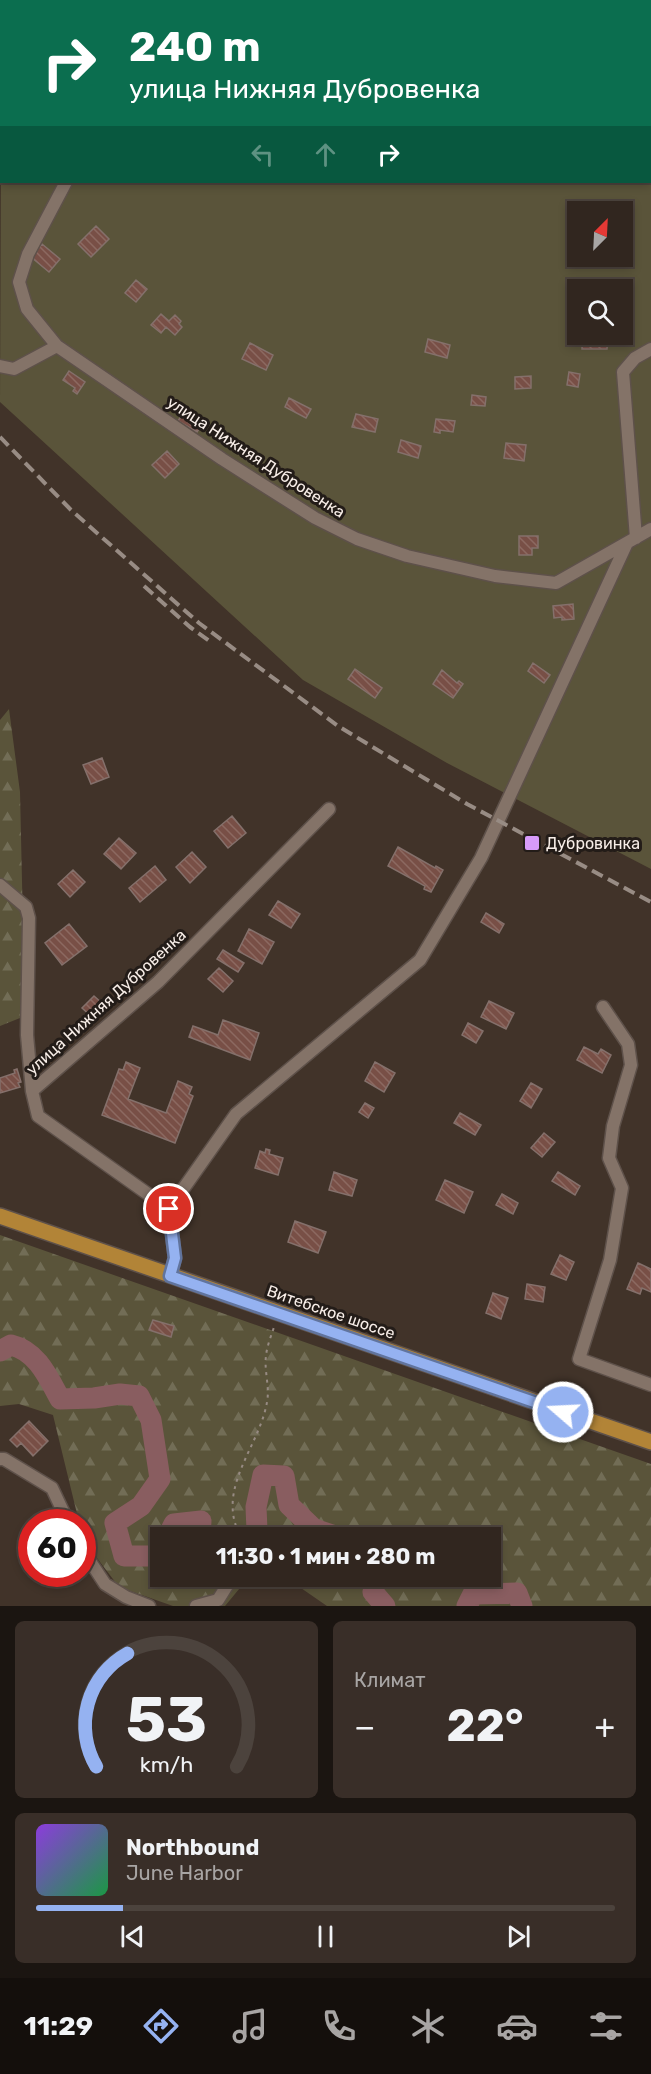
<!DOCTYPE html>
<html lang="ru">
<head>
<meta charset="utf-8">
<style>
  :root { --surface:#31261f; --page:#392e28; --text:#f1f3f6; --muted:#a8a5a4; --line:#4c433d; --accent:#95b2f1 }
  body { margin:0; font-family:Rubik,sans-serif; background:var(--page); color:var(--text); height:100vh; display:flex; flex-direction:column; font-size:22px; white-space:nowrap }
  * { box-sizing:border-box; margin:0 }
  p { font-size:20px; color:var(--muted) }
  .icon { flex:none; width:33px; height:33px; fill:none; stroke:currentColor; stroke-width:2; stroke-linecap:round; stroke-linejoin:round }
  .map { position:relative; height:1606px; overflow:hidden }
  .drawer { display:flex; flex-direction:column; gap:15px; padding:15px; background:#1b1511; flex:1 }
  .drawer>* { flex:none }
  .top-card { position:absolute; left:0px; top:0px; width:651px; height:183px; box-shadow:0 3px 9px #0003,0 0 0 2px var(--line); background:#0b6e4f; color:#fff; overflow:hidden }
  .needle { width:39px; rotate:24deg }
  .tools { position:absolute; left:567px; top:201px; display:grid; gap:12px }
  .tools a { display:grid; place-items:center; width:66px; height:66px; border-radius:0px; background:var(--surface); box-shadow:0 3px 9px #0003,0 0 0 2px var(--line); font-size:30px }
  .speed { position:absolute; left:18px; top:1509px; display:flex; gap:12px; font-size:30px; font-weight:700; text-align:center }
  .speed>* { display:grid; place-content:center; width:78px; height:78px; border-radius:50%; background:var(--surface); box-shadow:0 3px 9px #0003,0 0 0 2px var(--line); line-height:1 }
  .speed .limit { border:9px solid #d22; background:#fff; color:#111 }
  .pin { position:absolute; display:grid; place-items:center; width:51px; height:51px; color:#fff; margin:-26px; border:3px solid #fff; border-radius:50%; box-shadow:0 2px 6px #0007 }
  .me { position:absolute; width:66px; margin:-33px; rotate:289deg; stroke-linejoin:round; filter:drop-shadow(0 0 4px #0008) }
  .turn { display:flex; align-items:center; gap:21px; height:126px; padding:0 30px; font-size:27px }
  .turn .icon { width:78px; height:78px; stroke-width:2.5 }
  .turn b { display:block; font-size:42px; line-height:51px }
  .lanes { display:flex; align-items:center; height:57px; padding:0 30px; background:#0003; justify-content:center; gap:30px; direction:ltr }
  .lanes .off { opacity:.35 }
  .big { font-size:45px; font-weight:700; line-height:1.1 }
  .drawer .widget { flex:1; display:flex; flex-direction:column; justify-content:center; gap:9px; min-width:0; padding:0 21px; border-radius:9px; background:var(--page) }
  .drawer .dial { align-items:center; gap:0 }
  .dial svg { height:156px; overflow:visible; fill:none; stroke:var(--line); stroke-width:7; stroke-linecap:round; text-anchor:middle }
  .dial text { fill:var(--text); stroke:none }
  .song { display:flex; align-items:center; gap:18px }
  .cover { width:72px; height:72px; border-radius:9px; background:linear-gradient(135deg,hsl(270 70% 55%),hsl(140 70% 35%)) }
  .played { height:6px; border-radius:3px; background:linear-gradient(90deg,var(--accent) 15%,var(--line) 15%) }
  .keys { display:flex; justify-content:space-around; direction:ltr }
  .heat { display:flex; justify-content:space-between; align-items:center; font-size:33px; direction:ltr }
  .drawer .tiles { flex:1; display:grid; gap:15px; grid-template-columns:1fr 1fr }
  .widget:last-child { grid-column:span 2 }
  .trip { position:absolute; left:150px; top:1527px; width:351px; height:60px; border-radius:0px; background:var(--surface); box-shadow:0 3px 9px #0003,0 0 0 2px var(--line); font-weight:700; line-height:60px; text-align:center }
  .tab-bar { display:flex; height:96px; justify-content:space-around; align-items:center; background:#140f0c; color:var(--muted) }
  .tab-bar .icon { width:42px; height:42px }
  .tab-bar .selected { color:var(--accent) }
  .tab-bar b { font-size:27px; color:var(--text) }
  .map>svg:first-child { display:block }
  .forest { fill:url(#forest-firs) }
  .green { fill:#5a543a; fill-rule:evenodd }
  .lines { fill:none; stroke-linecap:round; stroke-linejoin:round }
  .river { stroke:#895d60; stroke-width:21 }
  .building { fill:url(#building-back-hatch); stroke:#84706b; stroke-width:1.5 }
  .minor-casing { stroke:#5e514a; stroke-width:15 }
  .major-casing { stroke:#5e514a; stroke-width:18 }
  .path { stroke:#978b83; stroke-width:2; stroke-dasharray:3 4.5; stroke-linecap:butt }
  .minor { stroke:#847368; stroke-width:12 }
  .major { stroke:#b28437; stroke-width:15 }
  .rail { stroke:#988c84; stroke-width:4; stroke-dasharray:12 6; stroke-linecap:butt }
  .route-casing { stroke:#61749d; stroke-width:15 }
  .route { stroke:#95b2f1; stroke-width:10 }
  .poi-dot { fill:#d79bf9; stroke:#231c18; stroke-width:2 }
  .labels { text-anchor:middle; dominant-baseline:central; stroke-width:6; stroke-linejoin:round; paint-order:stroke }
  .street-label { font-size:16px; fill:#f8eee8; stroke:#231c18 }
  .poi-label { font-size:16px; fill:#f8eee8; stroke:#231c18; text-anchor:start }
</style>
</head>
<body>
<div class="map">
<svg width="651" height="1606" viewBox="0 0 651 1606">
  <defs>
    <pattern id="forest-firs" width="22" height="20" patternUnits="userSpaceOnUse" patternTransform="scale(1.5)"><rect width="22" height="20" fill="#5a543a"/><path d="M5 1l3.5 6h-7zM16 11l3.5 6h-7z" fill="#726d56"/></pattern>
    <pattern id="building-back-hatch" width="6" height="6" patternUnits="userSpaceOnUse" patternTransform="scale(1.5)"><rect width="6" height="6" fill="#784f46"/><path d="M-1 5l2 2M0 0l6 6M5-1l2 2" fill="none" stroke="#8c6961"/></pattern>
  </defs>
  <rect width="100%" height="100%" fill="#413329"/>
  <path class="forest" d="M0 0H472L2 2 0 148Z
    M9 709 20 792 25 1016 0 1026V720Z
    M0 1235 651 1464V1606H327L285 1577 490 1576V1538H160V1576L249 1577 225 1606H173L119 1587 84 1541 82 1522H79L53 1415 19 1404 0 1406Z"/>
  <path class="green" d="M472 0H651V869L447 763 303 680 0 402 1 147 2 182H650V2L466 1ZM578 212H622V256H578ZM578 290H622V334H578Z"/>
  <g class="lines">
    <path class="river" d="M0 1351 11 1345C37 1351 48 1377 60 1399L94 1398 120 1394 139 1396 151 1420 160 1479 141 1506 115 1523 124 1556H156L160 1548
      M167 1538 174 1524 201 1521 200 1538
      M246 1538 257 1530 256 1507 263 1475 284 1476 289 1505 314 1529 341 1538
      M377 1576 373 1592 385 1606
      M467 1606 473 1594 517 1593 522 1606"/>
  </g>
  <path class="building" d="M96 226 109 239 91 257 78 244Z
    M42 244 60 259 49 272 31 257Z
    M136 280 147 289 136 302 125 293Z
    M161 314 169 321 175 315 181 321 179 324 182 327 175 335 166 327 161 333 151 325Z
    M582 334H608L607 349H582Z
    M428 339 450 345 447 358 425 352Z
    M250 343 273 355 266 370 242 359Z
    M69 371 85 382 77 394 73 391 75 388 63 380Z
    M569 372 580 374 578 387 567 385Z
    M531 376V388L515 389V377Z
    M472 395 486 397 485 406 471 405Z
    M289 398 311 409 306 418 285 407Z
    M186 408 205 420 197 432 178 421Z
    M356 414 378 419 375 432 352 427Z
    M436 419 455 421 453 432 440 430V433L434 432Z
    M401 440 421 446 418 458 398 452Z
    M506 443 526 445 524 461 504 458Z
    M167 451 179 464 165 478 152 465Z
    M519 536H538V548H532V555H519Z
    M573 604 574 619 562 620V617L554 618 553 606Z
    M533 663 550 675 544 683 528 671Z
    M355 669 382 688 375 698 348 679Z
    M442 670 457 683 459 681 463 684 453 698 433 684Z
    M102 758 109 777 91 784 83 765Z
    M232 816 246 833 228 848 214 831Z
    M119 838 136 853 121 869 104 854Z
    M398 847 435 868 436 866 443 870 431 892 424 889 425 886 388 866Z
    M192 852 206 867 190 883 176 867Z
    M155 866 166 880 140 902 129 888Z
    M73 870 85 882 70 897 58 884Z
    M278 901 300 914 291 928 269 915Z
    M486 913 504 924 499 933 481 922Z
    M69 924 87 946 62 965 45 943Z
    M249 929 274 942 262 964 238 951Z
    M223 950 244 963 238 972 217 959Z
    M219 968 233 981 223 992 208 979Z
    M94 996 103 1004 92 1017 82 1008Z
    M489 1001 514 1013 506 1029 481 1017Z
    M223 1020 259 1033 250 1060 189 1037 193 1026 218 1035Z
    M468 1023 483 1031 476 1043 462 1035Z
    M584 1047 598 1054 601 1049 611 1055 602 1073 577 1060Z
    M126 1062 140 1068 128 1099 166 1113 178 1081 192 1087 189 1094 193 1096 175 1143 102 1115 119 1069 123 1070Z
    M375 1062 395 1073 384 1092 365 1081Z
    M17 1069 21 1082 18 1083 20 1087 0 1093V1078L15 1073 14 1070Z
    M531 1083 542 1089 531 1108 520 1101Z
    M365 1103 374 1108 368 1118 359 1112Z
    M460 1113 481 1125 475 1135 454 1123Z
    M544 1133 555 1142 542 1157 531 1148Z
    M266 1149 270 1150 269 1154 283 1158 278 1175 255 1168 260 1151 265 1153Z
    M334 1172 357 1180 352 1196 329 1190Z
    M558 1172 580 1186 575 1195 552 1181Z
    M445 1180 473 1192 464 1213 436 1200Z
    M502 1194 518 1203 513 1214 496 1205Z
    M295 1221 326 1232 318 1253 288 1242Z
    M560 1255 574 1262 566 1280 551 1274Z
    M638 1263 651 1269V1292L642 1288 640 1294 627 1289Z
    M527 1284 545 1287 543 1302 525 1299Z
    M493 1293 508 1298 501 1319 486 1313Z
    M153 1320 174 1326 171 1337 149 1330Z
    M29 1421 48 1441 33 1456 21 1443 17 1447 10 1440Z"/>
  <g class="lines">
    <defs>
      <path id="minor" d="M650 18H651
        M66 182 28 254 19 282 27 309 57 346 222 459 315 518 357 539 407 556 495 576 556 583 651 529
        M0 366 14 369 57 346
        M636 538 623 372 635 358 651 349
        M0 885 26 907 29 918 27 1035 32 1091 38 1116 169 1209 175 1258 170 1276
        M603 1007 628 1044 631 1065 613 1126 609 1158 622 1188 610 1260 579 1359 651 1385
        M32 1091 158 982 329 809
        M169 1209 236 1114 420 960 481 858 627 543
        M0 1459H4L52 1488 68 1522
        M239 1537V1538
        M82 1549 105 1584 126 1597 149 1606
        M196 1606 218 1600 233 1576"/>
      <path id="major" d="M0 1216 651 1442"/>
    </defs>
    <use href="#minor" class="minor-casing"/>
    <use href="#major" class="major-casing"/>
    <path class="path" d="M236 1526C221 1483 260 1444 267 1402 270 1387 264 1371 266 1356 267 1345 272 1334 275 1324"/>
    <use href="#minor" class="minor"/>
    <use href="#major" class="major"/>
    <path class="rail" d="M0 437 71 510 199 623 338 726 467 804 651 902
      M144 586 190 627 211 642"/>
  </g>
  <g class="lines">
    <defs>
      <path id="route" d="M169 1209 175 1258 170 1276 563 1412"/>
    </defs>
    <use href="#route" class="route-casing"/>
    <use href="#route" class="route"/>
  </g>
  <rect class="poi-dot" x="524" y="835" width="16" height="16" rx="3"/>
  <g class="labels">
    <g class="street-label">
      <text transform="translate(256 457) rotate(33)">улица Нижняя Дубровенка</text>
      <text transform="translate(106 1002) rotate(-42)">улица Нижняя Дубровенка</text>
      <text transform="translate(331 1312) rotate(19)">Витебское шоссе</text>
    </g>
    <g class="poi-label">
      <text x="546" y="843">Дубровинка</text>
    </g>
  </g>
</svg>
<div class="tools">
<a><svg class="needle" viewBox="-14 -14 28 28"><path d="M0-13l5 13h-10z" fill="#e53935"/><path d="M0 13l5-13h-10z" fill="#a8a5a4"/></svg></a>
<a><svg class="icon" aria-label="search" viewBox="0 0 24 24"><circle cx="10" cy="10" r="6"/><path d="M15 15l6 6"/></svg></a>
</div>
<div class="speed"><div class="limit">60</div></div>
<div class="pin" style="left:169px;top:1209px;background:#d93025"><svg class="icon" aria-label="arrive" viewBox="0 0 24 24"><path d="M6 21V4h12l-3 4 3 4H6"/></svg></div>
<svg class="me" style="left:563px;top:1412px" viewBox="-20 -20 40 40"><circle r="17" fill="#95b2f1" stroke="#fff" stroke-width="3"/><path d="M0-11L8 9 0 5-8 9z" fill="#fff"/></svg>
<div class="trip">11:30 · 1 мин · 280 m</div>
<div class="top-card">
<div class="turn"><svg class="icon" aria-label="right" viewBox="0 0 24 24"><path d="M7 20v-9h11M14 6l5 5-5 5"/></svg><div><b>240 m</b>улица Нижняя Дубровенка</div></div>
<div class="lanes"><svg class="icon off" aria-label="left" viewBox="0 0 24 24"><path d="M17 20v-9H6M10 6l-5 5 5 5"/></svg><svg class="icon off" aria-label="ahead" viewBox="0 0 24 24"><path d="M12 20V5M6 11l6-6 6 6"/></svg><svg class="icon" aria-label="right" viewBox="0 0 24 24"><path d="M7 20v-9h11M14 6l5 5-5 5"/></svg></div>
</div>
</div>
<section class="drawer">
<div class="tiles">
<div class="widget dial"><svg viewBox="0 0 100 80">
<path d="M14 69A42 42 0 1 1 86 69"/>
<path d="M14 69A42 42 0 0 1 30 11" stroke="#95b2f1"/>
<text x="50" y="56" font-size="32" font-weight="700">53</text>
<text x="50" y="72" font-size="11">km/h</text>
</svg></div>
<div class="widget"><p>Климат</p>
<div class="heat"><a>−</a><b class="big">22°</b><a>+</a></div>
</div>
<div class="widget">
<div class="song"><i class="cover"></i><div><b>Northbound</b><p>June Harbor</p></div></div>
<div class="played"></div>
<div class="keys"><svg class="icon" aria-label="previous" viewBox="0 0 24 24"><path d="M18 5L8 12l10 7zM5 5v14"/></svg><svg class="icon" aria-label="pause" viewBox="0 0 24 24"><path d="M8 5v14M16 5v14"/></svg><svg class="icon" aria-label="next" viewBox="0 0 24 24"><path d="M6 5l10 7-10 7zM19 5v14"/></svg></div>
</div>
</div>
</section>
<nav class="tab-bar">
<b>11:29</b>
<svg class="icon selected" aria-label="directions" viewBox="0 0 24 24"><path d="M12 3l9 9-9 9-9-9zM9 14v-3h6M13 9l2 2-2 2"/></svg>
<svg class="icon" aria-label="music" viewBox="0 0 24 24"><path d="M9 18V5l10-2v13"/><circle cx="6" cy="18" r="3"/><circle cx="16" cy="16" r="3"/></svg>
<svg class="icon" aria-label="phone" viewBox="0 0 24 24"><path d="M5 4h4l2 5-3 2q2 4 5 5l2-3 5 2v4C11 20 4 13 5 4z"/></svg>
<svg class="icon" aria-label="climate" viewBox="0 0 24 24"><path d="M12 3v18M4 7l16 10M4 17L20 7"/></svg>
<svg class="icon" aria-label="car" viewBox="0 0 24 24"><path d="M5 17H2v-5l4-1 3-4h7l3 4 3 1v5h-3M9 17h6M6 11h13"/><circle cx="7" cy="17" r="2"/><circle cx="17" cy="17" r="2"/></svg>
<svg class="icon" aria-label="filters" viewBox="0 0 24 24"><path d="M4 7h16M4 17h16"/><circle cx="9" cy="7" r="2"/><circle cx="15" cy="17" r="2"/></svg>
</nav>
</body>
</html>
